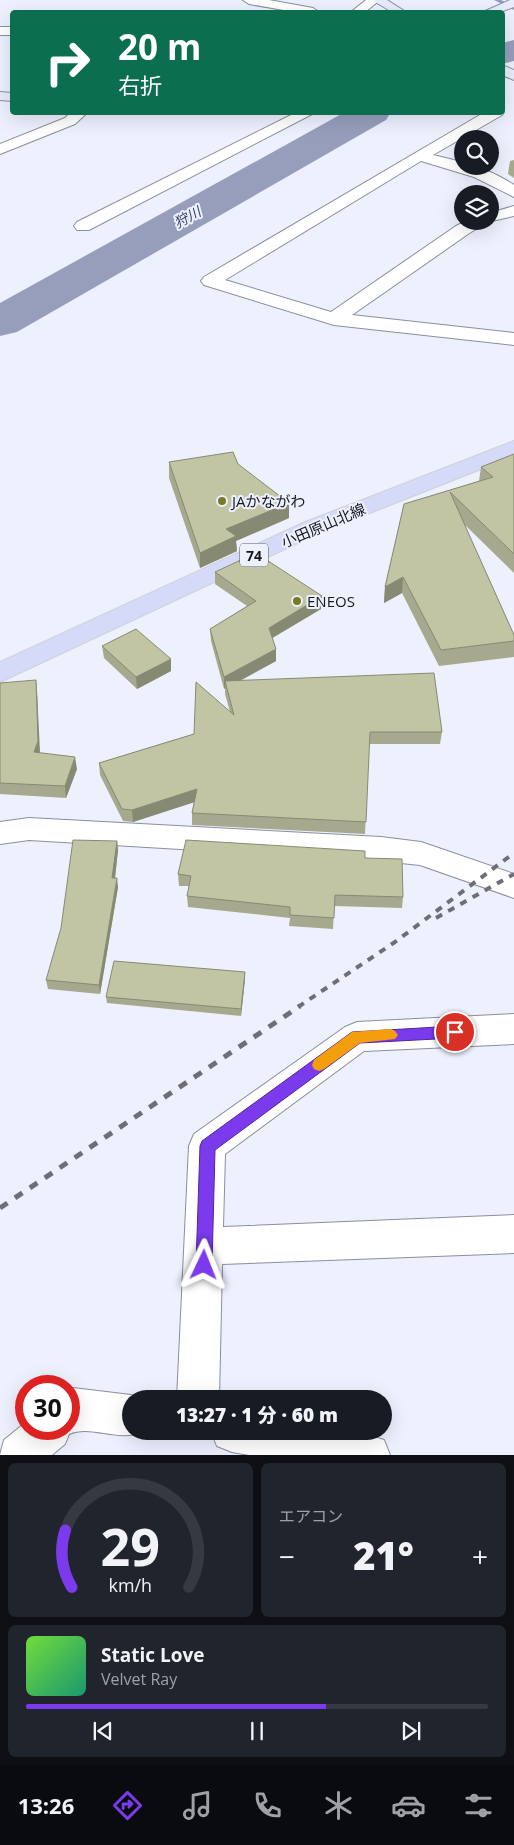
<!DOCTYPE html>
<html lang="ja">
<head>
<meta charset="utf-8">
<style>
  :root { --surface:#171b24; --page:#20242c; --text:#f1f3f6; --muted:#9ea1a6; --line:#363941; --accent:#7c3aed }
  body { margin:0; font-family:"Open Sans","Noto Sans JP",sans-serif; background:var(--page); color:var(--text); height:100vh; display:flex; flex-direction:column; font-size:19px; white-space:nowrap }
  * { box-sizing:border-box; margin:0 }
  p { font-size:16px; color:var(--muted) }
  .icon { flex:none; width:28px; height:28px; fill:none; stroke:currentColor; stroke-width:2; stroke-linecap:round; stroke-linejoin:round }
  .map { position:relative; height:1455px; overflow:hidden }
  .side { display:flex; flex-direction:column; gap:8px; padding:8px; background:#0d0f14; flex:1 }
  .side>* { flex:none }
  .banner { position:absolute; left:10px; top:10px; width:495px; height:105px; border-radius:5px; box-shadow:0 5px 20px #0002; background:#0b6e4f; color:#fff; overflow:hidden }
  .fabs { position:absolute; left:454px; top:130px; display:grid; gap:10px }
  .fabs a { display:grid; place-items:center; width:45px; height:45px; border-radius:50%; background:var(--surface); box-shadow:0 5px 20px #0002; font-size:25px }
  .speed { position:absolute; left:15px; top:1375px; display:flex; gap:10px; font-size:25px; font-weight:700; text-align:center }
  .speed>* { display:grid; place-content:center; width:65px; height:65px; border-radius:50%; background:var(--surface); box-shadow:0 5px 20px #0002; line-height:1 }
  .speed .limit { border:8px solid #d22; background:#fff; color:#111 }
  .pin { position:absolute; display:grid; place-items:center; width:42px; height:42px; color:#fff; margin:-21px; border:2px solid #fff; border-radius:50%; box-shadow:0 1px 5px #0007 }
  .me { position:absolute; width:55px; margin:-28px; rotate:2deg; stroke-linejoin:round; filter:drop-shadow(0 0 4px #0008) }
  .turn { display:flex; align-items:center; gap:18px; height:105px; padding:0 25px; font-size:22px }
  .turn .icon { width:65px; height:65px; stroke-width:2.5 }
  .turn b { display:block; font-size:35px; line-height:42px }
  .big { font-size:38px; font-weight:800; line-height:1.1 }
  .side .tile { flex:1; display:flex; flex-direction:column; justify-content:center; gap:8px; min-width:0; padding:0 18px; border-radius:8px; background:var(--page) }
  .side .dial { align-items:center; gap:0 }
  .dial svg { height:130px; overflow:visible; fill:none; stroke:var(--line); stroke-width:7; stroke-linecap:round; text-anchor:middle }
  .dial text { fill:var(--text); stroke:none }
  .song { display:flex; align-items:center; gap:15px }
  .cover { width:60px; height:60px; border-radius:8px; background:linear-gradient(135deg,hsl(100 70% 55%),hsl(160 70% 35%)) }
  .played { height:5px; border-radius:2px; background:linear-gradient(90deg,var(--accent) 65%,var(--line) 65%) }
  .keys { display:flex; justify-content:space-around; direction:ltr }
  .heat { display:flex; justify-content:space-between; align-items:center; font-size:28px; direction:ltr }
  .side .tiles { flex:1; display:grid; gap:8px; grid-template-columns:1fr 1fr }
  .tile:last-child { grid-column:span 2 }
  .trip { position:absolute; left:122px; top:1390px; width:270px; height:50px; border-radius:25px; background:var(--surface); box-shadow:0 5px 20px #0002; font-weight:800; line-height:50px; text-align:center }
  .dock { display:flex; height:80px; justify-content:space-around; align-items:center; background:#090b0e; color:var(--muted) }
  .dock .icon { width:35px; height:35px }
  .dock .on { color:var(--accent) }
  .dock b { font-size:22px; color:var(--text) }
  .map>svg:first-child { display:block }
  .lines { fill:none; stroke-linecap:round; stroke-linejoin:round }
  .stream { fill:#979ebc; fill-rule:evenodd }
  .river { fill:#979ebc; fill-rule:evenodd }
  .street-casing { stroke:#8b8e9d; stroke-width:2 }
  .secondary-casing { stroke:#8b8e9d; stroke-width:2 }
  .primary-casing { stroke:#d0d1d2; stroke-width:2 }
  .street { fill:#fff; fill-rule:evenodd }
  .secondary { fill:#e9ecfc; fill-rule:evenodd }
  .primary { fill:#d4daf8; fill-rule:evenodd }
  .rail-far1 { stroke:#6d6f78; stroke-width:4; stroke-dasharray:7 7; stroke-linecap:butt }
  .rail { stroke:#6d6f78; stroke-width:5; stroke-dasharray:9 9; stroke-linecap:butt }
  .wall { fill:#a6a98d }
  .shaded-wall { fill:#878a73 }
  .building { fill:#c1c5a4; stroke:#878a73 }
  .route { fill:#7c3aed; stroke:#51269a }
  .slow { fill:#f59e0b }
  .poi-dot { fill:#767b24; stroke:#edf0fd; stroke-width:2 }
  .labels { text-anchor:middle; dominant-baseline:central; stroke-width:4; stroke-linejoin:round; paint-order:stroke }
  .far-water-label { font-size:14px; font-style:italic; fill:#393f6b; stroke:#edf0fd }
  .shield { fill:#edf0fd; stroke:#565860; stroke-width:1 }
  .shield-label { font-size:14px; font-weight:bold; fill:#16171d }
  .poi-label { font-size:15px; fill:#16171d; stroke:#edf0fd; text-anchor:start }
  .street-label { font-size:15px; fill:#16171d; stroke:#edf0fd }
</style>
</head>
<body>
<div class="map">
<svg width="514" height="1455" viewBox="0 0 514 1455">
  <rect width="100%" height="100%" fill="#edf0fd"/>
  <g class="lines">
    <path class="stream" d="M494 0H501L514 6V10Z"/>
    <path class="river" d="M514 40V61L502 64V43Z
      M345 112H391L386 120 17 332 0 336V303Z"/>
    <defs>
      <path id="street" d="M243 0H269L313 8 319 12H295L249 4Z
        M366 0H380L365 12H351Z
        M0 27H12V35H0Z
        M502 109 504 112 502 115 433 155 462 162V166C482 166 498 175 514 185V197L474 177 421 161 225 280 331 312 456 226 466 221H490V213L514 206V216L487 222 468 234 352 315 514 333V345L334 325 204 285 201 281 204 277 485 112H502Z
        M71 112H88L75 124 0 154V144L65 118Z
        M297 112H316L89 230H77L74 226 77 222Z
        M29 818 381 837 421 842 514 874V898L420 865 381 861 29 840 0 844V822Z
        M514 1014V1044L364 1051 225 1154 223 1227 514 1215V1253L222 1264 219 1399H177L189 1146 194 1134 345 1027 357 1022Z
        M73 1388 131 1395 140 1399H131V1431H145C117 1443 92 1424 69 1434L65 1444 52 1455H0L4 1440 26 1422V1429H69V1390Z
        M211 1431H355L384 1440 390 1455H249L232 1452 217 1446Z"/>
      <path id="secondary" d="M372 0H387L406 12H392Z
        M510 0H514V7L500 12H483Z
        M502 65 514 70V80L502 75Z
        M0 92 12 93V101L0 100Z"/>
      <path id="primary" d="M514 441V456L319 533 0 682V662L303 523Z"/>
    </defs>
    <use href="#street" class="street-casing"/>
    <use href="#secondary" class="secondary-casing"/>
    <use href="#primary" class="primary-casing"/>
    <use href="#street" class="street"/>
    <use href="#secondary" class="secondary"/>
    <use href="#primary" class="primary"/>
    <path class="rail-far1" d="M436 918 514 874
      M298 1007 395 942 514 853"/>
    <path class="rail" d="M0 1208 300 1006"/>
  </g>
  <path class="wall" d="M514 160V178L508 174 510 161Z
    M514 454V573L464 524 514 635V657L439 666 402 593 384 603 385 587 404 504 479 481 481 467Z
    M169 462 238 464 289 518 236 541 237 551 200 568 169 478Z
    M215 572 321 609 272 638 276 661 239 681 442 732 440 744H369L365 834 192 825V813L194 802 133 822 123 821 100 775 99 763 194 734 230 712 225 694V688L224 689 211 641 210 629 247 606 215 584Z
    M102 646 171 671 137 689 104 658Z
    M0 683 37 691 39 753 77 769 66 798 0 794Z
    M117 841 118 850 115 878 118 887 100 994 48 989 46 980Z
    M365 858 403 897 402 908 334 906 333 929 289 926 290 918 188 907 187 896 189 886H179L178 874Z
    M245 979 241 1016 107 1003 106 997Z"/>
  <path class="shaded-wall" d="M289 503V518L236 541 237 551 200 568V553L226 529Z
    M403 577 402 593 384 603 385 587Z
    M322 596 321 609 269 640V628Z
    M276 649V661L227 688 225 681V688L224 689V677Z
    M171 659V671L137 689 136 677Z
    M36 680 37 691 40 752 36 764 34 752Z
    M75 757 77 769 66 798 65 786Z
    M197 789 198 801 133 822 132 810Z
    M117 841 118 850 114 887 112 878Z
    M117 878 118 887 100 994 99 985Z
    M245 972V979L241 1016V1009Z"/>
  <path class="building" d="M233 452 238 464 289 503 226 529 236 536 200 553 169 462Z
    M514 454V554L450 492 514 635V641L441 650 403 577 385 587 404 504 493 477 481 467Z
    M256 553 322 596 269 628 276 649 224 677 210 629 256 601 215 572Z
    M136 629 171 659 136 677 102 646Z
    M434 673 442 732H370L366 822 192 813 197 789 132 810 122 809 99 763 194 734 196 682 234 715 225 681Z
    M36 680 38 741 34 752 75 757 65 786 0 783V683Z
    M73 840 117 841 112 878H117L99 985 46 980 61 928Z
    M186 840 365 851V858L402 859 403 897 335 895 334 918 290 915V907L187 896 191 876 178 874Z
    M114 961 245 972 241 1009 106 997Z"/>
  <path class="route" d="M455 1026 460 1028 462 1032 460 1036 455 1038 360 1043 215 1150 212 1265 210 1271 204 1273 198 1271 196 1265 200 1146 202 1141 352 1032Z"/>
  <path class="slow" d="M391 1029 395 1031 398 1035 395 1039 360 1043 324 1069 319 1071 314 1069 312 1065 314 1060 352 1032Z"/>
  <g class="poi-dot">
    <circle cx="222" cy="501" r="5"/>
    <circle cx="297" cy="601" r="5"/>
  </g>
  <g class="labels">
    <g class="far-water-label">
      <text transform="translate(187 217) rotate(-29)">狩川</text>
    </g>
    <rect class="shield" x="240" y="543.5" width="28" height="23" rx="4"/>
    <g class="shield-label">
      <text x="254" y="555">74</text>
    </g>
    <g class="poi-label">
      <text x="232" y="501">JAかながわ</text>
      <text x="307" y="601">ENEOS</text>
    </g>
    <g class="street-label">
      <text transform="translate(323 525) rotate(-23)">小田原山北線</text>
    </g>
  </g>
</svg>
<div class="fabs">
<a><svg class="icon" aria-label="search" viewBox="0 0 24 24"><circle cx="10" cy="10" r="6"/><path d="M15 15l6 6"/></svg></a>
<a><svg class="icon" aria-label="layers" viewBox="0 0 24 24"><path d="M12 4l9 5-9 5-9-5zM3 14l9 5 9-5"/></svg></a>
</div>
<div class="speed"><div class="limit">30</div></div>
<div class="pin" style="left:455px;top:1032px;background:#d93025"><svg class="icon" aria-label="arrive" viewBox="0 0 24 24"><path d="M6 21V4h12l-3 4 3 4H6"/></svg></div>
<svg class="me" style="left:204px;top:1265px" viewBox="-20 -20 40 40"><path d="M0-17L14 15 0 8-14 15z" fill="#7c3aed" stroke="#fff" stroke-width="4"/></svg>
<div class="trip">13:27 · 1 分 · 60 m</div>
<div class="banner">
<div class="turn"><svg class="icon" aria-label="right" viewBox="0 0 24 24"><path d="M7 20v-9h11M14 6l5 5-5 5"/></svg><div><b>20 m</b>右折</div></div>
</div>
</div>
<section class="side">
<div class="tiles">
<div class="tile dial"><svg viewBox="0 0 100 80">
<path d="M14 69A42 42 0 1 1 86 69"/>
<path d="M14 69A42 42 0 0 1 10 34" stroke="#7c3aed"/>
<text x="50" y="56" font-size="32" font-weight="700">29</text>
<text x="50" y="72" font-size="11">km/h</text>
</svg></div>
<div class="tile"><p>エアコン</p>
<div class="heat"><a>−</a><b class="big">21°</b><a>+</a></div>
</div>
<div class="tile">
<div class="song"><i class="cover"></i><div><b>Static Love</b><p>Velvet Ray</p></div></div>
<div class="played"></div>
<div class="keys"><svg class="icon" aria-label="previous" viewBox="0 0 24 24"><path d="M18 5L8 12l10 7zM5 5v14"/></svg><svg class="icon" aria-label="pause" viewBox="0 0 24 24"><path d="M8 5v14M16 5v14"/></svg><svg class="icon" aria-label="next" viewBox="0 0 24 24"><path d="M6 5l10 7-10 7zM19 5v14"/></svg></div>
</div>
</div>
</section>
<nav class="dock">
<b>13:26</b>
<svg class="icon on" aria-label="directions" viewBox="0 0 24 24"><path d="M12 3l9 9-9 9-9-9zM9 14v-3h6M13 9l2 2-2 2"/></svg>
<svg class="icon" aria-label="music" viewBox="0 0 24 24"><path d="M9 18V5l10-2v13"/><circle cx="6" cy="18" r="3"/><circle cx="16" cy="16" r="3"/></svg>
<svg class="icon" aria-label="phone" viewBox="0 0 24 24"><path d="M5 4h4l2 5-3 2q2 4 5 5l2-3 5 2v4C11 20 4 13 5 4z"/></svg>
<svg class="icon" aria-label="climate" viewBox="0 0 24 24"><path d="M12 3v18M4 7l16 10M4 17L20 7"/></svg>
<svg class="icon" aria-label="car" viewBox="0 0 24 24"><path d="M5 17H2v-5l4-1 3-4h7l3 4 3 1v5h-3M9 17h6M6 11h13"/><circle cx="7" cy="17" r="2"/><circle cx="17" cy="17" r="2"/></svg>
<svg class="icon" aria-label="filters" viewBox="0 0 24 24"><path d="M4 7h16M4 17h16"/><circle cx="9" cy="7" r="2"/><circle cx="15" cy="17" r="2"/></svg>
</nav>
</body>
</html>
